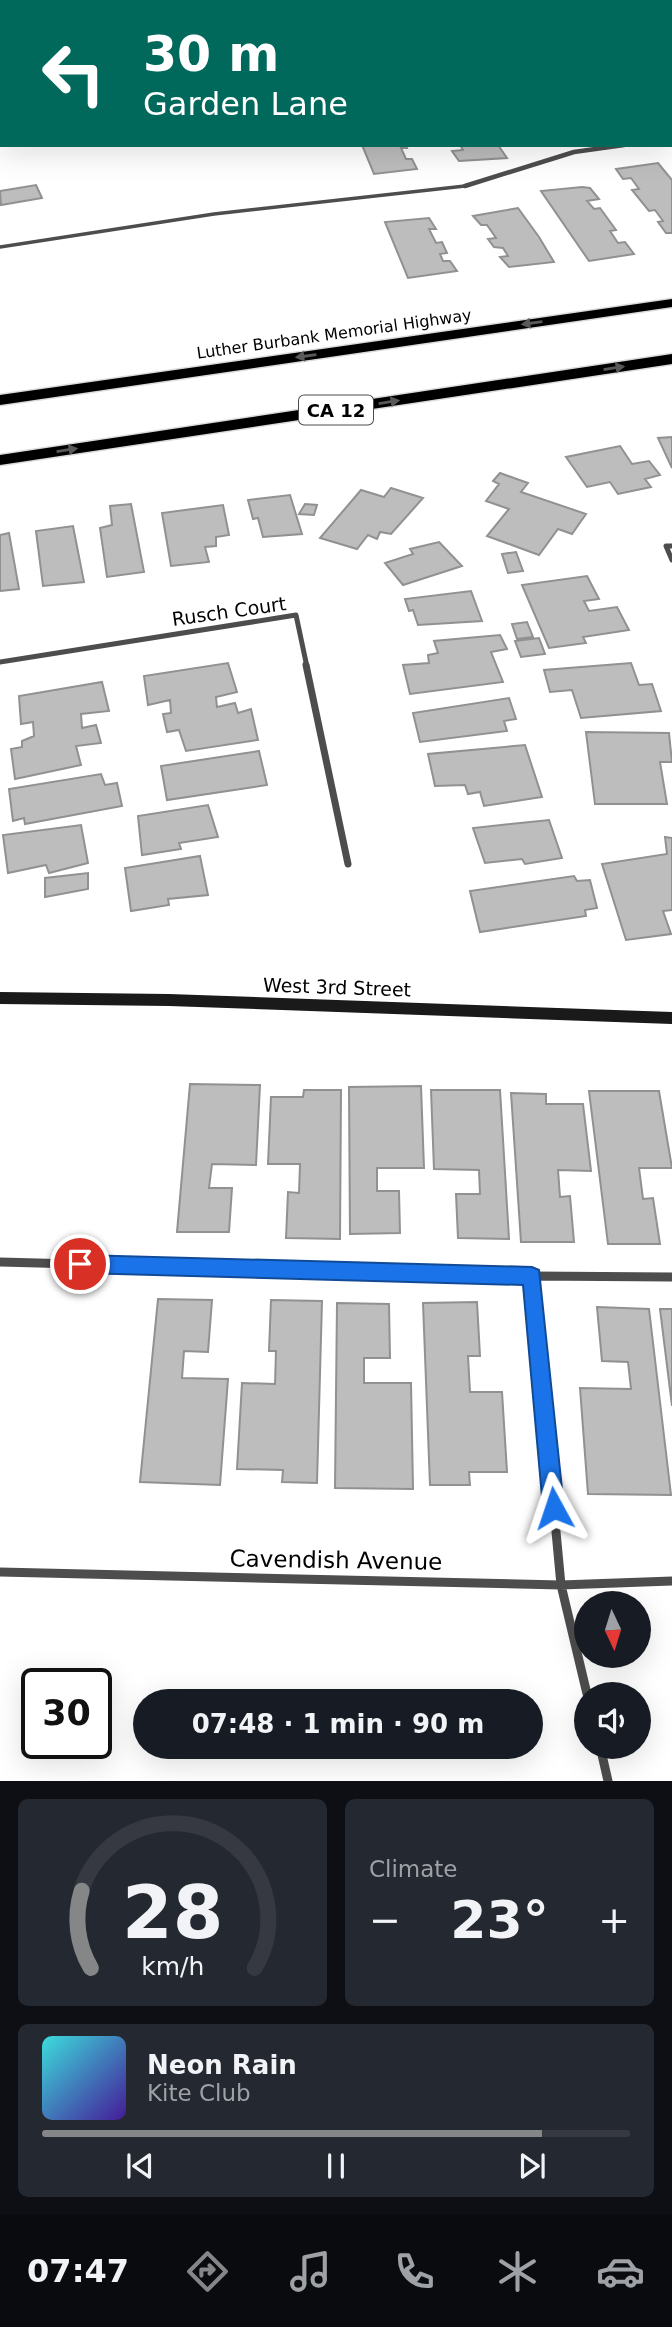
<!DOCTYPE html>
<html lang="en">
<head>
<meta charset="utf-8">
<style>
  :root { --surface:#171b24; --page:#242831; --text:#f1f3f6; --muted:#9ea1a6; --line:#363941; --accent:#858687 }
  body { margin:0; font-family:"DejaVu Sans",sans-serif; background:var(--page); color:var(--text); height:100vh; display:flex; flex-direction:column; font-size:26px; white-space:nowrap }
  * { box-sizing:border-box; margin:0 }
  p { font-size:23px; color:var(--muted) }
  .icon { flex:none; width:38px; height:38px; fill:none; stroke:currentColor; stroke-width:2; stroke-linecap:round; stroke-linejoin:round }
  .map { position:relative; height:1781px; overflow:hidden }
  .drawer { display:flex; flex-direction:column; gap:18px; padding:18px; background:#0d0f14; flex:1 }
  .drawer>* { flex:none }
  .banner { position:absolute; left:0px; top:0px; width:672px; height:147px; box-shadow:0 7px 28px #0002; background:#00695c; color:#fff; overflow:hidden }
  .needle { width:46px; rotate:176deg }
  .buttons { position:absolute; left:574px; top:1591px; display:grid; gap:14px }
  .buttons a { display:grid; place-items:center; width:77px; height:77px; border-radius:50%; background:var(--surface); box-shadow:0 7px 28px #0002; font-size:35px }
  .speed { position:absolute; left:21px; top:1668px; display:flex; gap:14px; font-size:35px; font-weight:700; text-align:center }
  .speed>* { display:grid; place-content:center; width:91px; height:91px; border-radius:50%; background:var(--surface); box-shadow:0 7px 28px #0002; line-height:1 }
  .speed .limit { border:4px solid #111; border-radius:10px; background:#fff; color:#111 }
  .pin { position:absolute; display:grid; place-items:center; width:60px; height:60px; color:#fff; margin:-30px; border:4px solid #fff; border-radius:50%; box-shadow:0 2px 7px #0007 }
  .me { position:absolute; width:77px; margin:-38px; rotate:355deg; stroke-linejoin:round; filter:drop-shadow(0 0 5px #0008) }
  .turn { display:flex; align-items:center; gap:24px; height:147px; padding:0 28px; font-size:32px }
  .turn .icon { width:91px; height:91px; stroke-width:2.5 }
  .turn b { display:block; font-size:49px; line-height:60px }
  .big { font-size:52px; font-weight:800; line-height:1.1 }
  .drawer .widget { flex:1; display:flex; flex-direction:column; justify-content:center; gap:10px; min-width:0; padding:0 24px; border-radius:10px; background:var(--page) }
  .drawer .dial { align-items:center; gap:0 }
  .dial svg { height:182px; overflow:visible; fill:none; stroke:var(--line); stroke-width:7; stroke-linecap:round; text-anchor:middle }
  .dial text { fill:var(--text); stroke:none }
  .song { display:flex; align-items:center; gap:21px }
  .cover { width:84px; height:84px; border-radius:10px; background:linear-gradient(135deg,hsl(180 70% 55%),hsl(260 70% 35%)) }
  .played { height:7px; border-radius:4px; background:linear-gradient(90deg,var(--accent) 85%,var(--line) 85%) }
  .keys { display:flex; justify-content:space-around; direction:ltr }
  .heat { display:flex; justify-content:space-between; align-items:center; font-size:38px; direction:ltr }
  .drawer .tiles { flex:1; display:grid; gap:18px; grid-template-columns:1fr 1fr }
  .widget:last-child { grid-column:span 2 }
  .trip { position:absolute; left:133px; top:1689px; width:410px; height:70px; border-radius:35px; background:var(--surface); box-shadow:0 7px 28px #0002; font-weight:800; line-height:70px; text-align:center }
  .tab-bar { display:flex; height:112px; justify-content:space-around; align-items:center; background:#090b0e; color:var(--muted) }
  .tab-bar .icon { width:49px; height:49px }
  .tab-bar .active { color:var(--accent) }
  .tab-bar b { font-size:32px; color:var(--text) }
  .map>svg:first-child { display:block }
  .building { fill:#bdbdbd; stroke:#919191; stroke-width:2 }
  .lines { fill:none; stroke-linecap:round; stroke-linejoin:round }
  .motorway-casing { stroke:#dbdbdb; stroke-width:3 }
  .service { stroke:#4d4d4d; stroke-width:3.5 }
  .minor-far3 { stroke:#4d4d4d; stroke-width:4.5 }
  .minor-far2 { stroke:#4d4d4d; stroke-width:5 }
  .minor-far1 { stroke:#4d4d4d; stroke-width:7 }
  .minor { stroke:#4d4d4d; stroke-width:9 }
  .secondary { fill:#1a1a1a; fill-rule:evenodd }
  .motorway { fill:#000; fill-rule:evenodd }
  .oneway { fill:#595959 }
  .route { fill:#1a73e8; stroke:#114b97; stroke-width:2 }
  .labels { text-anchor:middle; dominant-baseline:central; stroke-width:5; stroke-linejoin:round; paint-order:stroke }
  .far-street-label { font-size:16px; fill:#000; stroke:#fff }
  .shield { fill:#fff; stroke:#4c4c4c; stroke-width:2 }
  .shield-label { font-size:18px; font-weight:bold; fill:#000 }
  .street-label { font-size:19px; fill:#000; stroke:#fff }
  .near-street-label { font-size:23px; fill:#000; stroke:#fff }
</style>
</head>
<body>
<div class="map">
<svg width="672" height="1781" viewBox="0 0 672 1781">
  <rect width="100%" height="100%" fill="#fff"/>
  <path class="building" d="M615 0H672V7L670 2Z
    M2 33V116H0V34Z
    M362 145H406L407 148H401L406 159H412L417 169 374 174Z
    M460 145H498L507 158 459 161 452 151 463 150Z
    M658 163 672 180V233H666L658 222 663 221 655 210 649 211 632 190 639 189 631 178 623 179 616 169Z
    M36 185 42 198 1 205 0 191Z
    M582 187 590 188 599 199 587 201 594 209 600 208 616 230 610 231 618 243 625 242 634 254 589 261 541 191Z
    M518 208 539 237 554 262 509 267 500 257 508 256 503 248 494 247 488 239 496 238 487 225H481L473 216Z
    M429 218 436 229H429L436 243 442 242 447 253 440 254 443 261H450L457 271 408 278 385 222Z
    M672 437V468L658 438Z
    M620 446 632 464 649 461 660 475 645 479 651 487 618 494 610 482 587 487 566 457Z
    M500 473 528 483 521 492 586 514 572 534 558 529 539 555 487 536 509 509 486 501 499 484 493 481Z
    M391 488 423 498 391 534 380 532 377 539 368 535 357 549 320 538 361 490 384 497Z
    M290 495 302 534 263 537 258 518 253 519 248 500Z
    M131 504 144 572 107 577 100 528 112 525 110 506Z
    M305 504 317 505 314 515 299 514Z
    M223 505 229 535 216 537V546L205 547 209 562 171 566 162 513Z
    M73 526 84 582 43 586 36 531Z
    M9 533 19 589 0 591V535Z
    M439 542 462 566 403 585 385 563 413 554 410 549Z
    M516 552 523 571 508 573 502 554Z
    M587 576 599 599 584 601 589 611 617 607 629 630 583 637 586 643 549 648 522 585Z
    M471 591 482 621 418 625 413 610 409 611 405 599Z
    M527 622 533 637 517 639 512 624Z
    M500 635 507 649 491 652 503 682 410 694 403 665 429 663 428 655 438 653 434 641Z
    M539 638 545 654 521 657 515 641Z
    M228 663 237 692 216 697 217 707 235 703 238 713 251 709 258 740 186 751 179 730 167 732 163 714 171 713 170 700 148 705 144 676Z
    M631 663 639 685 652 684 661 711 581 718 572 690 550 692 544 670Z
    M102 682 109 711 81 714 82 728 96 725 101 743 76 746 81 765 15 779 11 749 22 747V741L34 736 33 722 21 724 19 696Z
    M509 698 516 719 504 721 507 731 420 742 413 713Z
    M586 732 669 733 672 762H660L667 804H595Z
    M525 745 542 797 484 806 480 792 468 794 465 785 435 786 428 754Z
    M259 751 267 785 167 800 161 766Z
    M101 774 105 785 117 783 122 806 25 824 24 818 13 821 9 789Z
    M208 805 218 837 179 843 181 849 142 855 138 816Z
    M549 820 562 858 525 864 522 859 485 863 473 828Z
    M81 825 88 863 49 873 46 865 8 873 3 835Z
    M665 837 672 838V910L663 911 671 934 626 940 602 864 667 854Z
    M200 856 208 895 168 899 169 905 131 911 125 868Z
    M88 873V889L45 897V878Z
    M574 876 577 881 590 880 597 908 585 910 586 916 480 932 470 891Z
    M190 1084 260 1085 256 1165 212 1164 209 1188H232L229 1232H177Z
    M421 1086 424 1168H377V1191H399L400 1233 350 1234 349 1087Z
    M304 1090H341L340 1239 286 1238 288 1192 299 1193 300 1164H268L271 1097H303Z
    M431 1090H500L509 1239 458 1238 456 1194H480L479 1170 434 1169Z
    M589 1091H659L672 1168H639L643 1199 653 1198 660 1244H608Z
    M511 1093 546 1094V1104H583L591 1171 558 1170 560 1197 570 1196 574 1242H521Z
    M158 1299 212 1300 208 1352 184 1351 182 1378 228 1379 220 1485 140 1482Z
    M271 1300 322 1301 317 1483 282 1482 283 1470 237 1469 242 1383 275 1384 276 1351H269Z
    M477 1302 480 1356H468L470 1392H502L507 1472H469L470 1485H430L423 1303Z
    M337 1303 389 1304 390 1358H364V1383H411L413 1489 335 1488Z
    M597 1307 649 1309 671 1495 588 1494 580 1388 631 1389 628 1362 602 1361Z
    M660 1309H672V1406Z"/>
  <g class="lines">
    <defs>
      <path id="motorway" d="M672 299V307L0 405V395Z
        M672 354V364L0 465V455Z"/>
    </defs>
    <use href="#motorway" class="motorway-casing"/>
    <path class="service" d="M153 2 168 0
      M0 247 214 214 465 186"/>
    <path class="minor-far3" d="M465 186 574 152 624 145"/>
    <path class="minor-far2" d="M672 546H666L672 560
      M0 662 296 615 307 667"/>
    <path class="minor-far1" d="M306 665 348 864"/>
    <path class="minor" d="M0 1262 532 1276 672 1277
      M532 1276 561 1585 587 1694
      M0 1572 561 1585 672 1581
      M600 1746 608 1781"/>
    <path class="secondary" d="M0 992 169 994 672 1012V1024L169 1006 0 1004Z"/>
    <use href="#motorway" class="motorway"/>
  </g>
  <defs><path id="oneway-solid" d="M-6-.8H1V-3.2L6.5 0L1 3.2V.8H-6Z" transform="scale(1.75)"/></defs>
  <g class="oneway">
    <use href="#oneway-solid" transform="translate(532 323) rotate(172)"/>
    <use href="#oneway-solid" transform="translate(306 356) rotate(172)"/>
    <use href="#oneway-solid" transform="translate(614 368) rotate(-9)"/>
    <use href="#oneway-solid" transform="translate(389 402) rotate(-9)"/>
    <use href="#oneway-solid" transform="translate(67 450) rotate(-9)"/>
  </g>
  <path class="route" d="M80 1255 532 1267 539 1270 564 1508 561 1515 554 1518 546 1515 543 1508 523 1285 80 1273 73 1271 70 1264 73 1258Z"/>
  <g class="labels">
    <g class="far-street-label">
      <text transform="translate(334 334) rotate(-8)">Luther Burbank Memorial Highway</text>
    </g>
    <rect class="shield" x="299" y="395.5" width="74" height="29" rx="5"/>
    <g class="shield-label">
      <text x="336" y="410">CA 12</text>
    </g>
    <g class="street-label">
      <text transform="translate(229 611) rotate(-8)">Rusch Court</text>
      <text transform="translate(337 987) rotate(2)">West 3rd Street</text>
    </g>
    <g class="near-street-label">
      <text transform="translate(336 1560) rotate(1)">Cavendish Avenue</text>
    </g>
  </g>
</svg>
<div class="buttons">
<a><svg class="needle" viewBox="-14 -14 28 28"><path d="M0-13l5 13h-10z" fill="#e53935"/><path d="M0 13l5-13h-10z" fill="#9ea1a6"/></svg></a>
<a><svg class="icon" aria-label="sound" viewBox="0 0 24 24"><path d="M4 9h4l5-4v14l-5-4H4zM17 9q2 3 0 6"/></svg></a>
</div>
<div class="speed"><div class="limit">30</div></div>
<div class="pin" style="left:80px;top:1264px;background:#d93025"><svg class="icon" aria-label="arrive" viewBox="0 0 24 24"><path d="M6 21V4h12l-3 4 3 4H6"/></svg></div>
<svg class="me" style="left:554px;top:1508px" viewBox="-20 -20 40 40"><path d="M0-17L14 15 0 8-14 15z" fill="#1a73e8" stroke="#fff" stroke-width="4"/></svg>
<div class="trip">07:48 · 1 min · 90 m</div>
<div class="banner">
<div class="turn"><svg class="icon" aria-label="left" viewBox="0 0 24 24"><path d="M17 20v-9H6M10 6l-5 5 5 5"/></svg><div><b>30 m</b>Garden Lane</div></div>
</div>
</div>
<section class="drawer">
<div class="tiles">
<div class="widget dial"><svg viewBox="0 0 100 80">
<path d="M14 69A42 42 0 1 1 86 69"/>
<path d="M14 69A42 42 0 0 1 10 35" stroke="#858687"/>
<text x="50" y="56" font-size="32" font-weight="700">28</text>
<text x="50" y="72" font-size="11">km/h</text>
</svg></div>
<div class="widget"><p>Climate</p>
<div class="heat"><a>−</a><b class="big">23°</b><a>+</a></div>
</div>
<div class="widget">
<div class="song"><i class="cover"></i><div><b>Neon Rain</b><p>Kite Club</p></div></div>
<div class="played"></div>
<div class="keys"><svg class="icon" aria-label="previous" viewBox="0 0 24 24"><path d="M18 5L8 12l10 7zM5 5v14"/></svg><svg class="icon" aria-label="pause" viewBox="0 0 24 24"><path d="M8 5v14M16 5v14"/></svg><svg class="icon" aria-label="next" viewBox="0 0 24 24"><path d="M6 5l10 7-10 7zM19 5v14"/></svg></div>
</div>
</div>
</section>
<nav class="tab-bar">
<b>07:47</b>
<svg class="icon active" aria-label="directions" viewBox="0 0 24 24"><path d="M12 3l9 9-9 9-9-9zM9 14v-3h6M13 9l2 2-2 2"/></svg>
<svg class="icon" aria-label="music" viewBox="0 0 24 24"><path d="M9 18V5l10-2v13"/><circle cx="6" cy="18" r="3"/><circle cx="16" cy="16" r="3"/></svg>
<svg class="icon" aria-label="phone" viewBox="0 0 24 24"><path d="M5 4h4l2 5-3 2q2 4 5 5l2-3 5 2v4C11 20 4 13 5 4z"/></svg>
<svg class="icon" aria-label="climate" viewBox="0 0 24 24"><path d="M12 3v18M4 7l16 10M4 17L20 7"/></svg>
<svg class="icon" aria-label="car" viewBox="0 0 24 24"><path d="M5 17H2v-5l4-1 3-4h7l3 4 3 1v5h-3M9 17h6M6 11h13"/><circle cx="7" cy="17" r="2"/><circle cx="17" cy="17" r="2"/></svg>
</nav>
</body>
</html>
